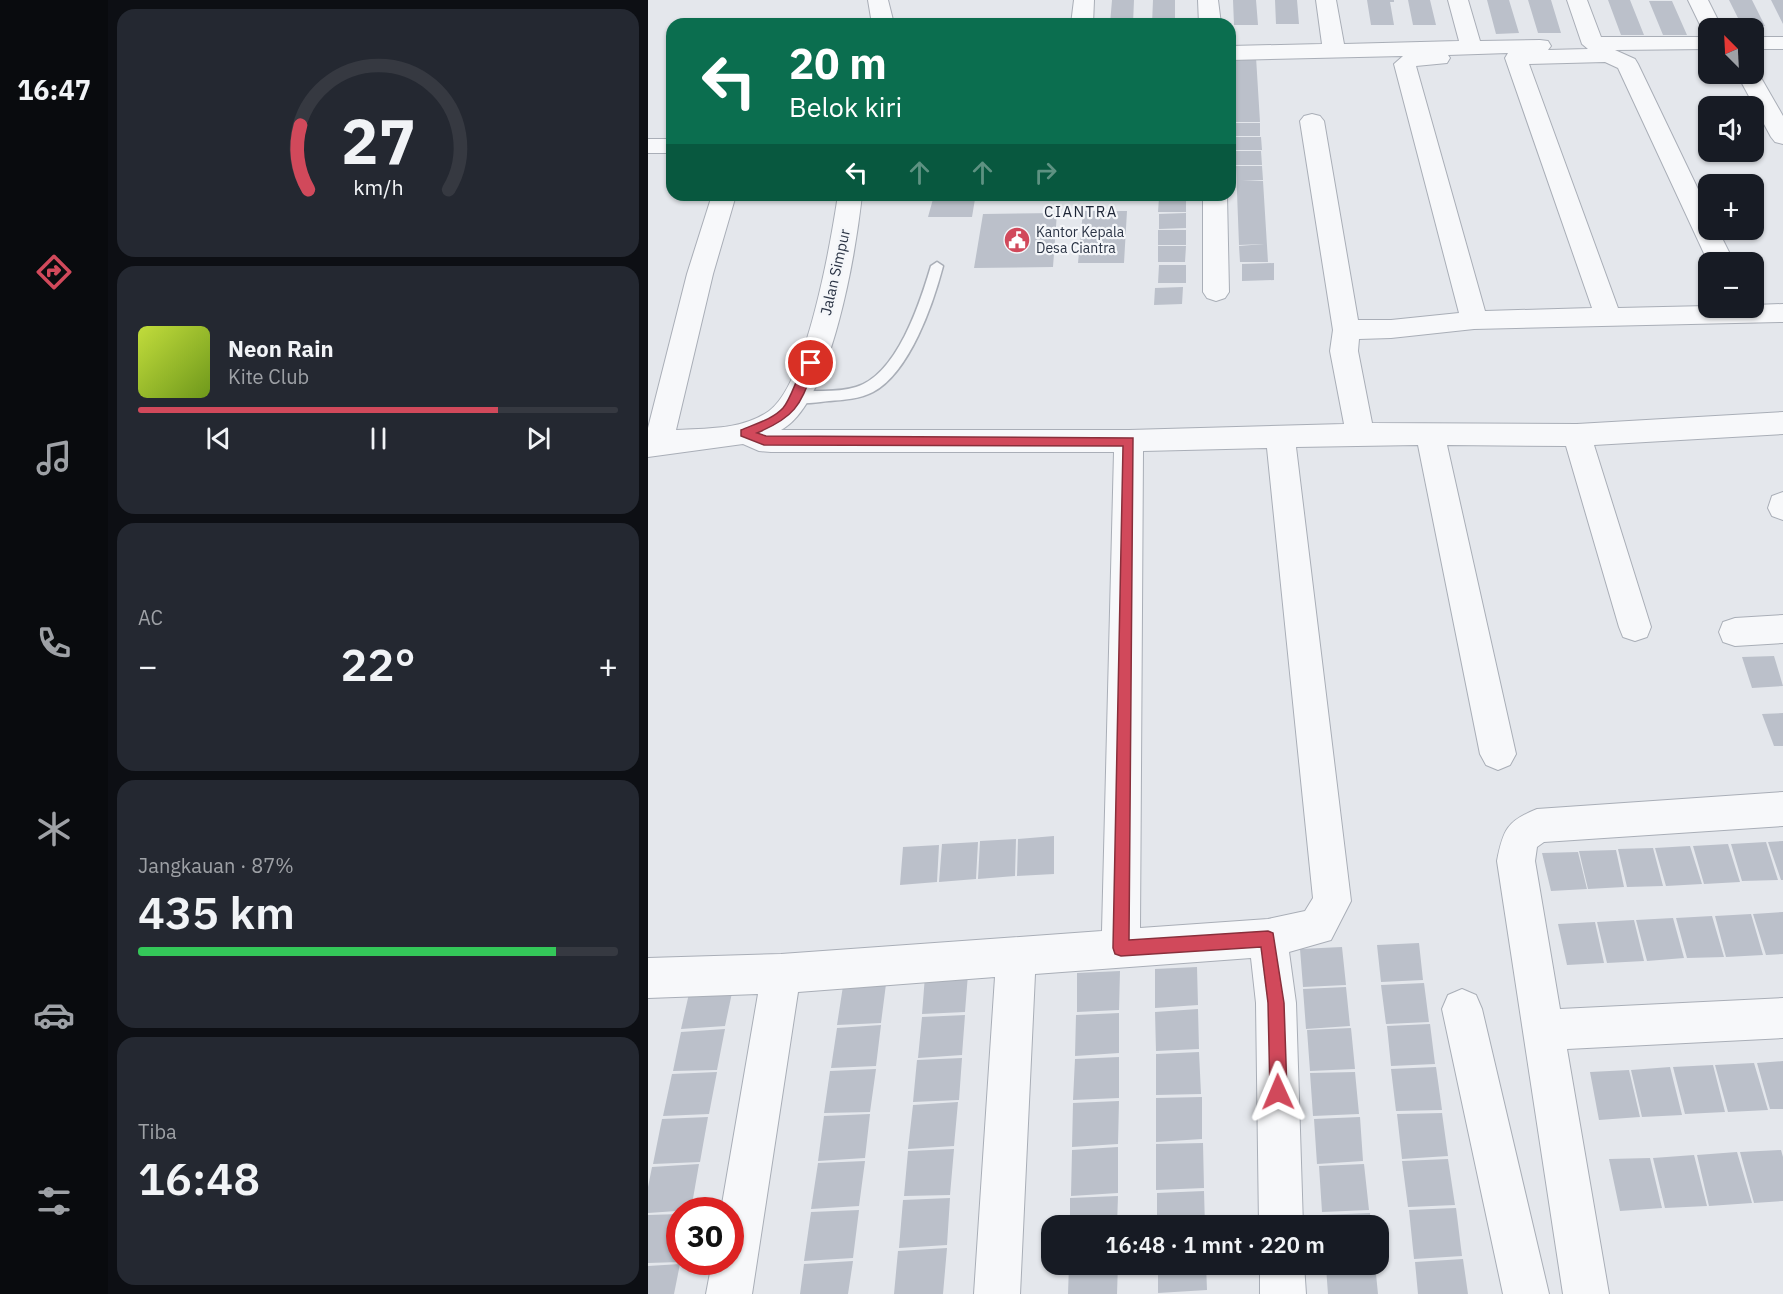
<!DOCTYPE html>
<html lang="id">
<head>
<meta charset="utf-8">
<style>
  :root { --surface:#171b24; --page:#242831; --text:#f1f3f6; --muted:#9ea1a6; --line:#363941; --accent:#d1495b }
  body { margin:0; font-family:"IBM Plex Sans",sans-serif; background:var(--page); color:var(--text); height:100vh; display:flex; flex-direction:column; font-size:22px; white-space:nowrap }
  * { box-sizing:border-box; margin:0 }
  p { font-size:20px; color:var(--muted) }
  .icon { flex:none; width:33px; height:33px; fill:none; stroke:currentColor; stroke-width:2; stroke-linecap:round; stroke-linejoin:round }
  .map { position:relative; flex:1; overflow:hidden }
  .panel { display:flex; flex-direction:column; gap:9px; padding:9px; background:#0d0f14; width:540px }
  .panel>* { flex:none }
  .banner { position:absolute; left:18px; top:18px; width:570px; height:183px; border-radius:18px; box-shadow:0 2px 4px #0004; background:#0b6e4f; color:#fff; overflow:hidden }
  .needle { width:39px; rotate:336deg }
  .buttons { position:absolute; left:1050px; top:18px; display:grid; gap:12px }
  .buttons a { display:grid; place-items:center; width:66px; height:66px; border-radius:12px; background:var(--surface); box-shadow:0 2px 4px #0004; font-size:30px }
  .speed { position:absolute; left:18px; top:1197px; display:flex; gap:12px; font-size:30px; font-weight:700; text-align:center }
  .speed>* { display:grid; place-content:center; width:78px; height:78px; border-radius:50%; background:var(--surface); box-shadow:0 2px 4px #0004; line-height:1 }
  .speed .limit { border:9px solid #d22; background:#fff; color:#111 }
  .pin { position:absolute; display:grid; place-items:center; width:51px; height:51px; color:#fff; margin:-26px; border:3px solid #fff; border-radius:50%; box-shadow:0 2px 6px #0007 }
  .me { position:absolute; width:66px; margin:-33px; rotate:359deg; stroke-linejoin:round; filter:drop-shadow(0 0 4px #0008) }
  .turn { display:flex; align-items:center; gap:21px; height:126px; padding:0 24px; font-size:27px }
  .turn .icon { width:78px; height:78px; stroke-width:2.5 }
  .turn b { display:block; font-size:42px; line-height:51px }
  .lanes { display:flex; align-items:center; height:57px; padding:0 24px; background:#0003; justify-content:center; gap:30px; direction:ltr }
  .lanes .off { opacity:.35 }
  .big { font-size:45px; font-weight:600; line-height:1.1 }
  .panel .card { flex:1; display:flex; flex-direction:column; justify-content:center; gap:9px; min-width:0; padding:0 21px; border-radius:18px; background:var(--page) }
  .panel .dial { align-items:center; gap:0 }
  .dial svg { height:156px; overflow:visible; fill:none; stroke:var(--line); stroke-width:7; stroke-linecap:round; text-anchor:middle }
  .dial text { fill:var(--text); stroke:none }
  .song { display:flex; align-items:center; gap:18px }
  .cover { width:72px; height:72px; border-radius:9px; background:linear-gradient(135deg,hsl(70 70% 55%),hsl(80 70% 35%)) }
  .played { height:6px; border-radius:3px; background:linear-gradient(90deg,var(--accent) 75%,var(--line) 75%) }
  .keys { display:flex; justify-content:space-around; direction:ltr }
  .heat { display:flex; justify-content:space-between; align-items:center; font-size:33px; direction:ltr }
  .charge { height:9px; border-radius:4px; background:linear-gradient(90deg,#34c759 87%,var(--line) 0) }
  .trip { position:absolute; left:393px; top:1215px; width:348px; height:60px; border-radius:18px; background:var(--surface); box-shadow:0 2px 4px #0004; font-weight:600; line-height:60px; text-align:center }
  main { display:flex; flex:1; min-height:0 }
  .tab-bar { display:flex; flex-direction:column; width:108px; justify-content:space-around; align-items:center; background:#090b0e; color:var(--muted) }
  .tab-bar .icon { width:42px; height:42px }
  .tab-bar .active { color:var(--accent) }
  .tab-bar b { font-size:27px; color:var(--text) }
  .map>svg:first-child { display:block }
  .building { fill:#bbc0ca }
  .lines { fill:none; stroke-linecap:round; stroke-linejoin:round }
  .lane-casing { stroke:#a9aeb7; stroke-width:3 }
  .street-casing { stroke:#a9aeb7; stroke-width:2 }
  .lane { fill:#f7f8fa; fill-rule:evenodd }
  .street { fill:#f7f8fa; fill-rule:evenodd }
  .route { fill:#d1495b; stroke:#882f3b; stroke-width:1.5 }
  .labels { text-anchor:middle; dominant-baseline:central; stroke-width:4.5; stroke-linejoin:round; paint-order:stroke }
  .far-poi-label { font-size:14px; fill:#2b3445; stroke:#f4f6f9; text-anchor:start }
  .far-quarter-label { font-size:15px; letter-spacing:1.5px; fill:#1d2536; stroke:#f4f6f9 }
  .street-label { font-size:15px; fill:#2b3445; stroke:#f4f6f9 }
</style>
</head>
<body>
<main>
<nav class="tab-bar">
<b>16:47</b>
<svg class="icon active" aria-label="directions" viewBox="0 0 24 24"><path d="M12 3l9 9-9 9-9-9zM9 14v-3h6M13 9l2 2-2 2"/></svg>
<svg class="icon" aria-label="music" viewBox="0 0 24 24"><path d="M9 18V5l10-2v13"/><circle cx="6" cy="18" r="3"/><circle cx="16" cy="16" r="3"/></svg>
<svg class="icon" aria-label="phone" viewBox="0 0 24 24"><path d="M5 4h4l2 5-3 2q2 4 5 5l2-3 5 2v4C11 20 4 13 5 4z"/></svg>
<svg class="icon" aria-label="climate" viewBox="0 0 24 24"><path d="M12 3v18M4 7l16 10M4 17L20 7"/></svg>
<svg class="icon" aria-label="car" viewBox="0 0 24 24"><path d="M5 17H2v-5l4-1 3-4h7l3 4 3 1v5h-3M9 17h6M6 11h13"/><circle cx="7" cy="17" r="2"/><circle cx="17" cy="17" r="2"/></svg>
<svg class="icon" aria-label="filters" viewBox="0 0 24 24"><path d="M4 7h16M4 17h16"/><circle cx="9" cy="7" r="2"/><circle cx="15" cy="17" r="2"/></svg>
</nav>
<section class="panel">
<div class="card dial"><svg viewBox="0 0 100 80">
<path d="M14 69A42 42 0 1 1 86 69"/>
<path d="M14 69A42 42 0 0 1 10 36" stroke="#d1495b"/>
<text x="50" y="56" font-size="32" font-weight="700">27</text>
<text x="50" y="72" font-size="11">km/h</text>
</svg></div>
<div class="card">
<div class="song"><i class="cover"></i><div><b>Neon Rain</b><p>Kite Club</p></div></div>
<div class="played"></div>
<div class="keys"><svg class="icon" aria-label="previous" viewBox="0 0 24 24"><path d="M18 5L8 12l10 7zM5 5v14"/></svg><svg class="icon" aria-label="pause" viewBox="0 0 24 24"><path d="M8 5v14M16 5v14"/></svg><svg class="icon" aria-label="next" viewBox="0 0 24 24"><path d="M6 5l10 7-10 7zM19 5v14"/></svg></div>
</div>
<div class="card"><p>AC</p>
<div class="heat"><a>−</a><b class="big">22°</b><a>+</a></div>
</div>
<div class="card"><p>Jangkauan · 87%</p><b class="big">435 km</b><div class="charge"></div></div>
<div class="card"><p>Tiba</p><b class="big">16:48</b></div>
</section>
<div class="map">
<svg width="1135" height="1294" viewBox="0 0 1135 1294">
  <rect width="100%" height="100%" fill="#e4e7ec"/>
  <path class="building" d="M464 0H486L485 24H462Z
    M505 0H527V24H504Z
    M585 0H608L610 25H586Z
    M627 0H649L651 24H628Z
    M719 0H746V2H742L746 25H723Z
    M760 0H782L788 25H765Z
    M839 0H861L871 33 848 34Z
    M880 0H903L913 33H890Z
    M960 0H982L996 35H973Z
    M1081 0H1104L1117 26H1094Z
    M1123 0H1135V24Z
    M1001 1H1024L1039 35H1015Z
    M584 57H608L612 122H587Z
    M587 123H612V136H587Z
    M587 137H613L614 150H588Z
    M588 151H613L614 165H588Z
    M588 166H614L615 180 594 181H615L620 262H592L591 246 616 244 591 245Z
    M538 197V212H510L511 198Z
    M285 199H327L324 217H280Z
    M435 211H479L476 263H430Z
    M409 213 405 267 326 268 335 214Z
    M538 213V228L511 229V214Z
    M510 230H538V245H510Z
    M510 246H538L537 262H510Z
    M626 263V280L594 281V264Z
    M511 265H538V283H510Z
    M535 287 534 304 506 305 507 288Z
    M1126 656 1135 686 1104 688 1094 657Z
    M1135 713V746H1126L1114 714Z
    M406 836V874L369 876 370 839Z
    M368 839 367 876 330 879 332 841Z
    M1135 841V880H1133L1120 842Z
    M330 842 328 879 291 882 294 844Z
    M1118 842 1130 880 1094 881 1083 844Z
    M1080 844 1092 882 1056 884 1045 846Z
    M291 845 289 882 252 885 255 847Z
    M1042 846 1054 884 1018 886 1007 848Z
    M1005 848 1015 886 979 887 970 849Z
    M968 850 976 887 940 889 931 851Z
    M930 852 939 889 903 891 894 853Z
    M1135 912V954L1118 955 1105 914Z
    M1103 914 1115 955 1078 957 1067 916Z
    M1064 916 1076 957 1039 958 1028 918Z
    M1025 918 1036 958 999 961 988 920Z
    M986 920 996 961 959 963 949 922Z
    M947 922 956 963 919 965 910 924Z
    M771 943 775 980 733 982 729 945Z
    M694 947 698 985 655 987 652 949Z
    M549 967 550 1005 507 1008V969Z
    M472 971 471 1010 429 1012V973Z
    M320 974 317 1012 274 1014 277 976Z
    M776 983 781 1022 738 1024 733 985Z
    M238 984 233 1023 189 1025 195 986Z
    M698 987 702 1026 658 1029 655 989Z
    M85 988 77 1026 33 1029 42 989Z
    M550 1009 551 1049 508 1051 507 1012Z
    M471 1013V1053L427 1056 428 1015Z
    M317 1015 314 1055 270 1058 274 1017Z
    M782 1024 787 1064 743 1066 739 1026Z
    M233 1025 228 1066 183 1068 189 1028Z
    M703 1028 707 1069 662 1071 659 1030Z
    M77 1029 69 1070 25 1071 33 1032Z
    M551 1052 553 1094 508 1095V1054Z
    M471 1057V1098L425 1100 427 1059Z
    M314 1058 311 1100 265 1102 269 1060Z
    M1135 1061V1109H1122L1109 1063Z
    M1106 1063 1120 1110 1080 1112 1067 1065Z
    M1065 1065 1077 1112 1037 1114 1025 1067Z
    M788 1067 794 1110 748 1111 743 1069Z
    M1022 1067 1034 1115 994 1117 983 1070Z
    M228 1069 222 1112 176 1113 182 1071Z
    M981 1070 992 1117 951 1120 942 1072Z
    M69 1072 61 1114 15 1116 24 1074Z
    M707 1072 711 1114 665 1116 662 1073Z
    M554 1097V1139L508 1142V1098Z
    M471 1101 470 1144 424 1147 425 1103Z
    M310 1102 306 1146 260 1149 265 1105Z
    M794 1113 800 1156 754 1159 749 1114Z
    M222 1114 217 1158 170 1161 176 1116Z
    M60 1117 52 1162 5 1164 14 1119Z
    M712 1117 715 1161 669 1164 666 1119Z
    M555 1143 556 1188 508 1190V1144Z
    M470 1147V1193L423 1196 424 1150Z
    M306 1149 302 1195 256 1196 260 1151Z
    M1133 1150 1135 1157V1201L1106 1203 1092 1152Z
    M1089 1152 1104 1203 1061 1206 1049 1155Z
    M1046 1155 1059 1206 1017 1208 1005 1158Z
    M1002 1158 1014 1208 972 1211 961 1159Z
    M800 1159 807 1205 760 1207 754 1161Z
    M217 1161 211 1206 163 1209 170 1163Z
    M51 1164 43 1210 0 1213V1187L4 1167Z
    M716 1164 721 1210 674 1212 671 1166Z
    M556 1191 557 1226H509V1193Z
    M470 1196 469 1226H422V1198Z
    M302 1198 299 1245 251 1248 255 1200Z
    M808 1208 814 1256 766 1259 761 1210Z
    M211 1210 205 1258 156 1261 163 1212Z
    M722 1213 723 1226H675L674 1215Z
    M32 1214V1262L0 1263V1215Z
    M299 1248 295 1294H246L250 1251Z
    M815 1259 820 1294H770L767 1262Z
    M205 1261 200 1294H152L156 1264Z
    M32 1264 26 1294H0V1266Z
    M421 1264H470L469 1294H420Z
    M510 1264H558L559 1290 510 1293Z
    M724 1264H727L730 1294H680L678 1267Z"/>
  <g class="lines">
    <defs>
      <path id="lane" d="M289 262 295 266C285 304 262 372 225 392 212 399 195 400 181 401 169 402 155 405 144 402L142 398 144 394C164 388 187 394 208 387 249 375 272 303 283 266Z"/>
      <path id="street" d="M220 0H240L246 24H224Z
        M426 0H446L445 24H423Z
        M550 0H570L573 24H551Z
        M668 0H688L696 44 811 41 800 0H820L832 41 892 40 900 41 903 46 900 50 940 49 934 44 919 0H939L953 37H1060V49L967 50 987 59 990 64 1060 210V230H1070L1086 262H1060L970 68 957 62 881 64 970 308 1060 306V308H1106V305L1135 304V322L826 329 743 338 711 339 710 351 724 423 929 424 1135 412V434L946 445 1003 627 999 637 987 641 975 637 971 627 918 446 799 445 868 754 862 765 850 770 838 765 832 754 770 445 648 447 703 901 683 940 641 952 648 1003 655 1226H611L608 1003 603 958 387 974 372 1294H326L347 977 150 992 104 1294H58L64 1262H82V1210H73L110 994 0 998V958L133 954 454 931 466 452H123L111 451 95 444 0 457V428L39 274 64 195H88L65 274 28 430C60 428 94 430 121 411 159 384 183 241 190 195H214C208 250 184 403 133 430H481L696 424 682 351 685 330 652 121 656 116 664 114 672 116 676 121 710 320H743L811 313 746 64 755 56 582 60V46L674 44ZM860 53 857 58 944 308 837 311 768 66 799 63 802 58 800 55ZM619 448 665 898 657 911 620 919 492 928 495 451Z
        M1040 0H1060L1074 28H1060V34L1056 33Z
        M1106 37H1135V49H1106Z
        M1106 70 1112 76 1135 116V144L1127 142 1123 137 1090 76 1092 74H1106Z
        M0 139H24V153H0Z
        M555 195H579L581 292 577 298 568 301 559 298 555 292Z
        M1135 492V520L1124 516 1120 508 1124 496Z
        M1135 615V643L1087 646 1075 642 1071 632 1075 622 1087 618Z
        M1135 792V826L896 842 889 847 887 861 912 1009 1135 998V1038L919 1049 961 1294H915L849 861C855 830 859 821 889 809Z
        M814 989 828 995 834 1009 901 1294H855L794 1009 800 995Z
        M612 1264H656L658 1294H612Z"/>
    </defs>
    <use href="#lane" class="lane-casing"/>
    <use href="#street" class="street-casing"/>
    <use href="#lane" class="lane"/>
    <use href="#street" class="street"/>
  </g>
  <path class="route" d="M163 359 168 363C152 404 151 415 109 433L118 436 485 438 481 940 620 931 625 933 636 1003 639 1092 636 1098 630 1100 624 1098 622 1092 620 1003 613 947 473 956 467 954 465 948 475 446 116 445 93 436V430C107 424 125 419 135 408 145 397 152 363 163 359Z"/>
  <defs>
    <symbol id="civic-disc" viewBox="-11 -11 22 22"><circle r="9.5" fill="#d1495b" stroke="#f4f6f9"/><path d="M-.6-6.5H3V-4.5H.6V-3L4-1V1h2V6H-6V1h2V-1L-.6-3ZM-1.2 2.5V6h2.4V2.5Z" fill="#fff"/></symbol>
  </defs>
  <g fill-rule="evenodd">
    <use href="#civic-disc" x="354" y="225" width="30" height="30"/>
  </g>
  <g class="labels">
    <g class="far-poi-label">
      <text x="388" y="232">Kantor Kepala<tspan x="388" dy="16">Desa Ciantra</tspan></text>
    </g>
    <g class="far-quarter-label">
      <text x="433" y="211">CIANTRA</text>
    </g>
    <g class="street-label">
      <text transform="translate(187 272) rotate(-77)">Jalan Simpur</text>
    </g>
  </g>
</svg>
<div class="buttons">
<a><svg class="needle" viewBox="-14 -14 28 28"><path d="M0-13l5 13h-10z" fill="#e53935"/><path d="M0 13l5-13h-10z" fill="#9ea1a6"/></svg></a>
<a><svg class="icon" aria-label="sound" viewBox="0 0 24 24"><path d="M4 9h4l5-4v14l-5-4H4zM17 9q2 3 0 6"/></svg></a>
<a>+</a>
<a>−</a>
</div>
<div class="speed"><div class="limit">30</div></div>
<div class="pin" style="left:163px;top:363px;background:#d93025"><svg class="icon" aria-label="arrive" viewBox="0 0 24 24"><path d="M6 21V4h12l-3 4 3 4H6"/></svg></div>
<svg class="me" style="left:630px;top:1092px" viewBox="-20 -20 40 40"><path d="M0-17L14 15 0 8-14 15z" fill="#d1495b" stroke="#fff" stroke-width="4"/></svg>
<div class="trip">16:48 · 1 mnt · 220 m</div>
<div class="banner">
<div class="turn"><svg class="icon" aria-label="left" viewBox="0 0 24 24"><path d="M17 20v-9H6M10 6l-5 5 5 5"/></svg><div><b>20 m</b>Belok kiri</div></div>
<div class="lanes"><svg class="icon" aria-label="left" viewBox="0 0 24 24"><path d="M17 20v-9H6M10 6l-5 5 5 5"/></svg><svg class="icon off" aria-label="ahead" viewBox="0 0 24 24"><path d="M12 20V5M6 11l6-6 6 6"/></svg><svg class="icon off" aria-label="ahead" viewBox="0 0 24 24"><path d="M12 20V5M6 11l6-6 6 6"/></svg><svg class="icon off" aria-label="right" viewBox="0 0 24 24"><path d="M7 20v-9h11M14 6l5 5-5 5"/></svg></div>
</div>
</div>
</main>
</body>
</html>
